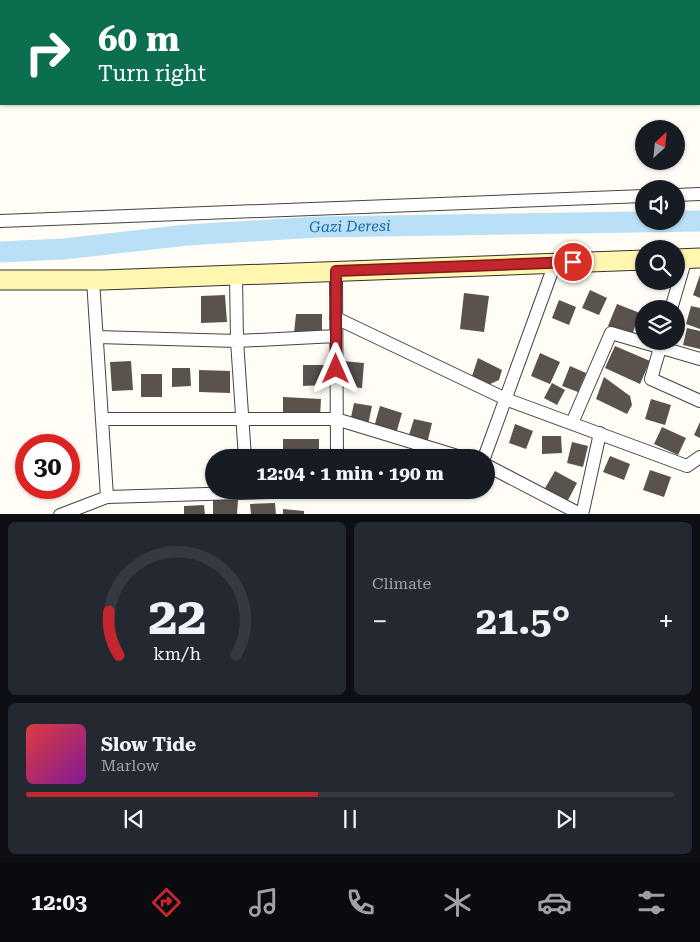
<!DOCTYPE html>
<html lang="en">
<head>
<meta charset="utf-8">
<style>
  :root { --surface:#171b24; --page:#242831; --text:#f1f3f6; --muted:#9ea1a6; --line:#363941; --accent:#c4262e }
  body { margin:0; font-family:"Roboto Serif",serif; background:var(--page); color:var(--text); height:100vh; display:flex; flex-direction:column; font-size:19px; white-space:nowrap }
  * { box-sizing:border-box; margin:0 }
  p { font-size:16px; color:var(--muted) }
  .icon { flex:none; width:28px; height:28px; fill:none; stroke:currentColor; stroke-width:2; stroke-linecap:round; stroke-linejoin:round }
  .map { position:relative; height:514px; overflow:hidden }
  .side { display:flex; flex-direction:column; gap:8px; padding:8px; background:#0d0f14; flex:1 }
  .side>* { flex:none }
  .guide { position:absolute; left:0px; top:0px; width:700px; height:105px; box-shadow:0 1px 4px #0004; background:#0b6e4f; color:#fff; overflow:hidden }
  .needle { width:32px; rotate:27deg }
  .tools { position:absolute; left:635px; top:120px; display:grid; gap:10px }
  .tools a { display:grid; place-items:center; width:50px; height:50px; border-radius:50%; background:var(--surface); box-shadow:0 1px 4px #0004; font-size:25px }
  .speed { position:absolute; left:15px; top:434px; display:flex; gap:10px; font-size:25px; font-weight:700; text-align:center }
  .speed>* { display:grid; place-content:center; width:65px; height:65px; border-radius:50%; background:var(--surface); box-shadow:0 1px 4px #0004; line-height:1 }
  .speed .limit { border:8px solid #d22; background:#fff; color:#111 }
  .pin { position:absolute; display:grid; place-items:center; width:42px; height:42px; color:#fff; margin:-21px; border:2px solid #fff; border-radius:50%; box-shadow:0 1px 5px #0007 }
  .me { position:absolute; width:55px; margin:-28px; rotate:0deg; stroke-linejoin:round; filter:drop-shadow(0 0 4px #0008) }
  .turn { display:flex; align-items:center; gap:18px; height:105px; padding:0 15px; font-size:22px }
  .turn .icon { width:65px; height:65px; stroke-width:2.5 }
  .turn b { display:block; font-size:35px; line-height:42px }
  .big { font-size:38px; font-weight:700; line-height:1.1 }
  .side .widget { flex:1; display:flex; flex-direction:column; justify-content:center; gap:8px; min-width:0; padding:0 18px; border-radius:8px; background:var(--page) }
  .side .dial { align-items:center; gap:0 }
  .dial svg { height:130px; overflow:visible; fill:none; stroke:var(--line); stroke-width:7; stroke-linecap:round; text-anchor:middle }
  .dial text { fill:var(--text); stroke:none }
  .song { display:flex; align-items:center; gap:15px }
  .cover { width:60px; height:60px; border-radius:8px; background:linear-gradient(135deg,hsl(0 70% 55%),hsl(290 70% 35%)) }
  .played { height:5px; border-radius:2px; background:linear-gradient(90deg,var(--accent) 45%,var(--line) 45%) }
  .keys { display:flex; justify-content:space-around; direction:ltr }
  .heat { display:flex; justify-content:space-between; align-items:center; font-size:28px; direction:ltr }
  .side .tiles { flex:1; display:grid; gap:8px; grid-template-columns:1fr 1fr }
  .widget:last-child { grid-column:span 2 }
  .trip { position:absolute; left:205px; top:449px; width:290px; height:50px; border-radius:25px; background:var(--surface); box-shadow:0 1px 4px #0004; font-weight:700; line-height:50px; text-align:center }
  .tabs { display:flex; height:80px; justify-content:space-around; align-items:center; background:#090b0e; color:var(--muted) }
  .tabs .icon { width:35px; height:35px }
  .tabs .selected { color:var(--accent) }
  .tabs b { font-size:22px; color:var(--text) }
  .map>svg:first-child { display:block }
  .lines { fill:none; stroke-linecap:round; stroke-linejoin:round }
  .river { stroke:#b9e0f7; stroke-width:21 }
  .building { fill:#5a524d }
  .street-casing { stroke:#444; stroke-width:14 }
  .secondary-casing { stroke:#333; stroke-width:21 }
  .street { stroke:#fff; stroke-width:12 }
  .secondary { stroke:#fff6b0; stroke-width:19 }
  .route-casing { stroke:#7f191e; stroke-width:12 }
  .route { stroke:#c4262e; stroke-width:9 }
  .labels { text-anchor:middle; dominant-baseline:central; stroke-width:5; stroke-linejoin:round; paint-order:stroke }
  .water-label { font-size:15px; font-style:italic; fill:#1768a6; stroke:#fff }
</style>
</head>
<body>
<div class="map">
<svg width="700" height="515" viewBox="0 0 700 515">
  <rect width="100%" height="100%" fill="#fffdf5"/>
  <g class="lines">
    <path class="river" id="s1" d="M0 252 64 249 187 235 318 227 700 221"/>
  </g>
  <path class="building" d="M700 275V298L693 295Z
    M590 290 607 298 599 315 582 308Z
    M464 293 489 296 484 332 460 329Z
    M225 295 227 322 201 323V296Z
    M559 300 576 307 569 325 552 318Z
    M617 304 640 313 632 335 608 326Z
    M691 306 700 308V329L686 324Z
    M296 314H322V333H294Z
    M687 328 700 331V349L683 345Z
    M615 346 650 361 640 384 605 368Z
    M540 353 560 362 550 384 531 376Z
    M478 358 502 370 499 380 488 385 471 379Z
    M131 361 133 390 112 391 110 362Z
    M343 361 364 363 362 388 341 386Z
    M303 365H324V385L303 386Z
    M570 366 586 373 578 392 562 386Z
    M172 368H190L191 386 172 387Z
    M199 370 230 371V393L199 392Z
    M141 374H162V397H141Z
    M604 377 630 396 632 405 627 414 596 399Z
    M552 383 565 390 557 405 544 398Z
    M283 397 321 399 320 417H283Z
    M651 399 671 405 665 425 645 419Z
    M354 403 372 406 368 425 350 422Z
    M380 406 402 413 396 434 374 427Z
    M414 419 432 423 427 444 408 438Z
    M700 422V438L694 435Z
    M515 424 533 431 526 449 509 443Z
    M662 427 686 438 678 455 654 444Z
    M542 436H561L562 453 542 454Z
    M283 439H319V458H283Z
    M572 442 588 446 583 467 567 463Z
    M610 456 630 464 624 480 603 472Z
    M650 470 671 477 664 497 643 490Z
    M555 471 577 483 567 502 544 490Z
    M213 499 238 500 237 515H213Z
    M275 503 276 515H251L250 504Z
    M204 505 205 515H184V506Z
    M283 509 304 511V515H283Z"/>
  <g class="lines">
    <defs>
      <path id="street" d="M676 195 700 194
        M0 221 644 196
        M336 271 337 458
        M236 275 237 341 245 458
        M93 280 107 497 337 490
        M671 309 686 258
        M336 318 508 400 687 466 700 457
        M97 337 237 341 336 336
        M662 341 651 379 700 401
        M102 419H336L464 458
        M572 423 611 333 700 359
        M484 458 555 263
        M486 465 582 515
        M60 515 107 497
        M582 515 600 433"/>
      <path id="secondary" d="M676 259 700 258
        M0 280H103L644 260"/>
    </defs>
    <use href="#street" class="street-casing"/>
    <use href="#secondary" class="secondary-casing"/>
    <use href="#street" class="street"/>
    <use href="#secondary" class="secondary"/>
  </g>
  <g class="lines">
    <defs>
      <path id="route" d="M336 369V271L573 262"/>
    </defs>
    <use href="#route" class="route-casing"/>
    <use href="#route" class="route"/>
  </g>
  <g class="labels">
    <g class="water-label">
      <text stroke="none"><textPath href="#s1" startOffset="351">Gazi Deresi</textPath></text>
    </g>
  </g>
</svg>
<div class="tools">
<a><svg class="needle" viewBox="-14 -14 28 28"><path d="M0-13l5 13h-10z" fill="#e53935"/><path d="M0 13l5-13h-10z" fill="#9ea1a6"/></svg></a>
<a><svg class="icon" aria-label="sound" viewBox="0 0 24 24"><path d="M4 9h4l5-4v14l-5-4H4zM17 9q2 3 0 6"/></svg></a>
<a><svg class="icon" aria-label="search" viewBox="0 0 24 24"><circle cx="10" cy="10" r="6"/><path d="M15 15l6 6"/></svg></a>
<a><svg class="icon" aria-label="layers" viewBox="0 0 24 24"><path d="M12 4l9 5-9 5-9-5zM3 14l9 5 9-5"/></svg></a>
</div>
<div class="speed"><div class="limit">30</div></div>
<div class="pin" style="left:573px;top:262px;background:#d93025"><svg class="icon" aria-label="arrive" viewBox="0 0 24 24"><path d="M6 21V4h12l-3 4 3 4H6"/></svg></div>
<svg class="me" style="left:336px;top:369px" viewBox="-20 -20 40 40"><path d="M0-17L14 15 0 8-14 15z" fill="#c4262e" stroke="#fff" stroke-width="4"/></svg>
<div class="trip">12:04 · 1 min · 190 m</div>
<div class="guide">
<div class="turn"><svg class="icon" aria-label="right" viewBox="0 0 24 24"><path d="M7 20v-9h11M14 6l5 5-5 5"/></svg><div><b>60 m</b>Turn right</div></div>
</div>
</div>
<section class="side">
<div class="tiles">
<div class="widget dial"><svg viewBox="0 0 100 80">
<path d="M14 69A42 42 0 1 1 86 69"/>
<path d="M14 69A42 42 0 0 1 8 42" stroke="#c4262e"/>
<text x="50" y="56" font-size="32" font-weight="700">22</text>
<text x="50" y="72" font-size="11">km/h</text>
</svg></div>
<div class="widget"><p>Climate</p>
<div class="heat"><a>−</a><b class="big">21.5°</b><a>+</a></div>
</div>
<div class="widget">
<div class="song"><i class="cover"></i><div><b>Slow Tide</b><p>Marlow</p></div></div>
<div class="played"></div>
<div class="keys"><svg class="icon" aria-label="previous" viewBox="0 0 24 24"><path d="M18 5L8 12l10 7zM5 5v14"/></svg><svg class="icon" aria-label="pause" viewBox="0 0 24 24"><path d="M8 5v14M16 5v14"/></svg><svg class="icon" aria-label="next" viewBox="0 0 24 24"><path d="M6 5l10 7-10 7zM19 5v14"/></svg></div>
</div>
</div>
</section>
<nav class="tabs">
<b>12:03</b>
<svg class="icon selected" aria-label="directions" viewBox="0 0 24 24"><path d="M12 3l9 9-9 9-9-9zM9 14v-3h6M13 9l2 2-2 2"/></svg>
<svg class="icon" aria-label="music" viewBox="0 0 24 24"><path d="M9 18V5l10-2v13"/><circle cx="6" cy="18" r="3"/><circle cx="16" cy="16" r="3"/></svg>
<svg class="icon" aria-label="phone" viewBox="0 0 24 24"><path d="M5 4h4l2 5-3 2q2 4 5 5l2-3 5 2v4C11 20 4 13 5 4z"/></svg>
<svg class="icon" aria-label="climate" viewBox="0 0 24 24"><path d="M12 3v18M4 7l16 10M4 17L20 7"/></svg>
<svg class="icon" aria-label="car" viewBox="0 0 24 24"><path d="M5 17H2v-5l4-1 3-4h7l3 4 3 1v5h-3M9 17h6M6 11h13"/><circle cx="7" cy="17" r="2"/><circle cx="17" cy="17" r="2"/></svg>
<svg class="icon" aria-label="filters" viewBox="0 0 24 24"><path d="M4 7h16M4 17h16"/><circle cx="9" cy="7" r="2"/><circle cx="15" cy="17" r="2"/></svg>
</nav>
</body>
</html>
